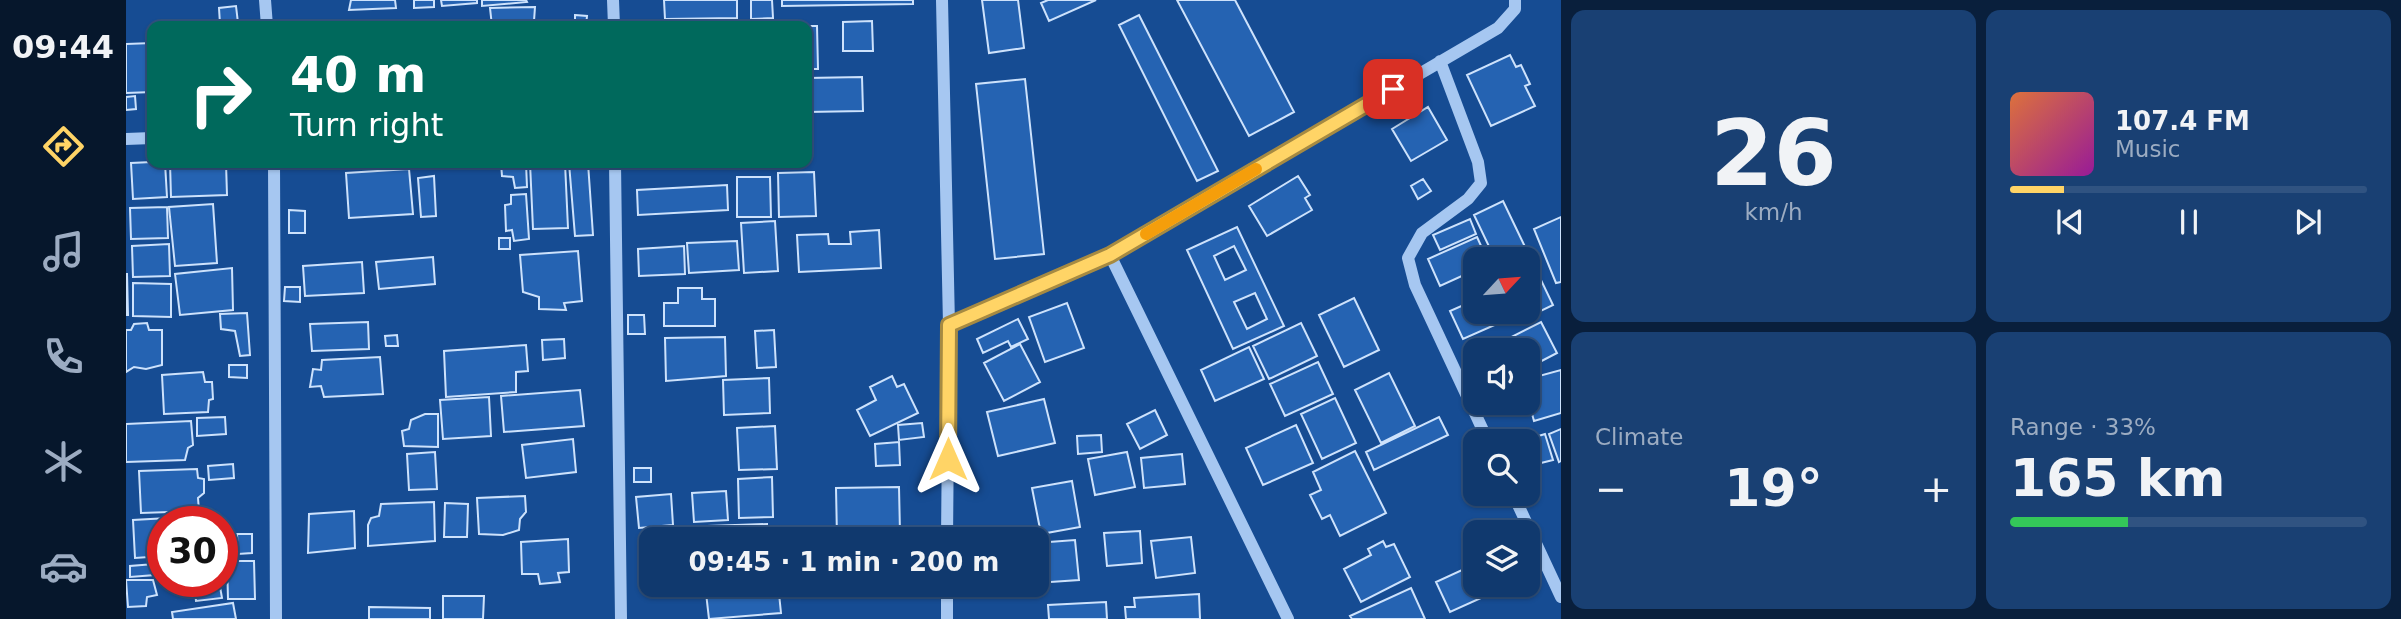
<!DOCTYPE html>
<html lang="en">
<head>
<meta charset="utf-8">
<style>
  :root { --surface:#10396e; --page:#194073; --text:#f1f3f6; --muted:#9cacc2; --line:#305381; --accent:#ffd466 }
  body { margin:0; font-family:"DejaVu Sans",sans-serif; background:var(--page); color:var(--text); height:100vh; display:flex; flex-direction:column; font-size:26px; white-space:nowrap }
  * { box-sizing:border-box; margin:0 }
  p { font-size:23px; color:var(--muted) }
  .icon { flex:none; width:38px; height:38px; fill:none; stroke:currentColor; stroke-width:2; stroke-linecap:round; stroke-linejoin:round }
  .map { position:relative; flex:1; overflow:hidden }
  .sheet { display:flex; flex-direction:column; gap:10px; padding:10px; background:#091f3c; width:840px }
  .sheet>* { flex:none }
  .guide { position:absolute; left:21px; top:21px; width:665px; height:147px; border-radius:14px; box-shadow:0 2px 5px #0004,0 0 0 2px var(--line); background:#00695c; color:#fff; overflow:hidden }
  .needle { width:46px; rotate:64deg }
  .tools { position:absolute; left:1337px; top:247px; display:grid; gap:14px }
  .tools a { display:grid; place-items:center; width:77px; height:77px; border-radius:14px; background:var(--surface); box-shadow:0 2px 5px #0004,0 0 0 2px var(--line); font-size:35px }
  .speed { position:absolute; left:21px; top:506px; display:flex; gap:14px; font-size:35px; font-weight:700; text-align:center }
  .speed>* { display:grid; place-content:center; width:91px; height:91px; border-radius:50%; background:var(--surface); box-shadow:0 2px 5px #0004,0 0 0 2px var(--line); line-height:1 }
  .speed .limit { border:10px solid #d22; background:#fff; color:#111 }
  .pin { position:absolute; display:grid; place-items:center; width:60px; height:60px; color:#fff; margin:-30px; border-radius:14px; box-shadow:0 4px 10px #0006 }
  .me { position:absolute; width:77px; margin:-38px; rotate:0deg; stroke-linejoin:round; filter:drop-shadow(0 0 5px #0008) }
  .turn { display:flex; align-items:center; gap:24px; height:147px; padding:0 28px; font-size:32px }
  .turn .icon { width:91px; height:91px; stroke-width:2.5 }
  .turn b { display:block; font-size:49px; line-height:60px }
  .big { font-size:52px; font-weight:700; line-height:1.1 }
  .sheet .widget { flex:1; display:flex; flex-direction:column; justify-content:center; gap:10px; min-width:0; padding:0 24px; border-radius:14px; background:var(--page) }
  .sheet .dial { align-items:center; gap:0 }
  .dial b { font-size:91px; line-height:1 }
  .song { display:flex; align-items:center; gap:21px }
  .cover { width:84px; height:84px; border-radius:10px; background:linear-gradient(135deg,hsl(20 70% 55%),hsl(300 70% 35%)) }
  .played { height:7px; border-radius:4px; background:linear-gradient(90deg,var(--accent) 15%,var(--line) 15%) }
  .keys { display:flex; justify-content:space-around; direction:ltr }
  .heat { display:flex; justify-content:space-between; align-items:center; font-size:38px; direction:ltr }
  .charge { height:10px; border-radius:5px; background:linear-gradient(90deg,#34c759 33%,var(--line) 0) }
  .sheet .tiles { flex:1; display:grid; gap:10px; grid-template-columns:repeat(2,1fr) }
  .trip { position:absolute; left:513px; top:527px; width:410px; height:70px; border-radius:14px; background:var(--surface); box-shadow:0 2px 5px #0004,0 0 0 2px var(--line); font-weight:700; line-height:70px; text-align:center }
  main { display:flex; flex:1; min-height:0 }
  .dock { display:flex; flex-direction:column; width:126px; justify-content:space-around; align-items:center; background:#06172c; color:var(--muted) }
  .dock .icon { width:49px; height:49px }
  .dock .current { color:var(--accent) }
  .dock b { font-size:32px; color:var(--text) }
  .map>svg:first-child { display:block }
  .building { fill:#2563b2; stroke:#cde2fc; stroke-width:2; fill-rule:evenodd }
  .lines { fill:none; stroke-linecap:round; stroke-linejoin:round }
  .minor { stroke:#a6c7f1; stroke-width:12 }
  .route-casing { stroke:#a68a42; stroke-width:18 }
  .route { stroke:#ffd466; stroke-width:12 }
  .slow { stroke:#f59e0b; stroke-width:12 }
</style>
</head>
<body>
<main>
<nav class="dock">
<b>09:44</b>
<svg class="icon current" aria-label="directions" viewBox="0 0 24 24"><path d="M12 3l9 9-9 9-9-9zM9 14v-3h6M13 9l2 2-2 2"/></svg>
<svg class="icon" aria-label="music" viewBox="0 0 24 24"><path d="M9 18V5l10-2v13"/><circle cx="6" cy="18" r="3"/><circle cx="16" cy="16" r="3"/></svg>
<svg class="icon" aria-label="phone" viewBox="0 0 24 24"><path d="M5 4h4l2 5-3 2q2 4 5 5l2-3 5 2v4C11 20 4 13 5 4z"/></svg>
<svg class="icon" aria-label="climate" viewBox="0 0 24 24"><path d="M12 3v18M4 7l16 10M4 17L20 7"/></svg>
<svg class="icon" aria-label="car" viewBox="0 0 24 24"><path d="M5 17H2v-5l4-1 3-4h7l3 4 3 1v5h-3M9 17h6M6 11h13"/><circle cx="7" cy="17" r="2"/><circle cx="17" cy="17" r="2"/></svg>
</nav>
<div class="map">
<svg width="1435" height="619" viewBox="0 0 1435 619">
  <rect width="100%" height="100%" fill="#164c93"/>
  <path class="building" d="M225 0H269L270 8 223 10Z
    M288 0H308V7L288 8Z
    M315 0H351V3L316 6Z
    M356 0H400L401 2 356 6Z
    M538 0H611V18L539 19Z
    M625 0H646L647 18 625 19Z
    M656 0H787V4L656 6Z
    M856 0H892L898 48 863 53Z
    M922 0H970L923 21 915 3Z
    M1051 0H1109L1168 112 1123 136Z
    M110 6 112 23 94 24 93 8Z
    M409 7 408 21 423 22V26H366L364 8Z
    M449 15 461 16 460 26H449Z
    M1013 15 1092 171 1071 181 993 25Z
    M333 20V26H313V21Z
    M746 21 747 51H717V22Z
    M654 26H691L692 69H681V26Z
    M26 43V92L0 93V44Z
    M1384 55 1390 67 1395 65 1404 84 1399 86 1409 106 1365 126 1341 75Z
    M736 77 737 111 681 112V78Z
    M899 79 918 254 869 259 850 84Z
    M9 96 10 109 0 110V97Z
    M1302 107 1321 140 1285 161 1266 129Z
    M26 162 39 163 41 197 7 199 5 163Z
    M44 163H100L101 195 45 197Z
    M375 163H400L401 187 389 188 387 177 376 176Z
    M404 163H439L442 228 407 229Z
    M443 163H462L467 235 449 236Z
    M652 163H679V166H652Z
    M283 169 287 214 223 218 220 173Z
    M688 172 690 216 653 217 652 173Z
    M308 176 310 216 295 217 292 178Z
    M1172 176 1184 195 1179 198 1186 210 1141 236 1123 206Z
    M611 177H644L645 217H611Z
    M1297 179 1305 191 1292 199 1285 186Z
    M601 185 602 210 512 215 511 190Z
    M400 194 403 239 388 241 386 230 380 231 379 205 385 204V195Z
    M1377 201 1427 305 1398 319 1394 312H1402V259H1369L1348 215Z
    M87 204 91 263 49 266 43 207Z
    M41 207 42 238 5 239 4 208Z
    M163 210 179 211V233H163Z
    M1435 217V282L1430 283 1408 229Z
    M1344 219 1350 234 1314 250 1307 235Z
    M649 221 652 271 618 273 615 223Z
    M1111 227 1158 326 1107 349 1061 250ZM1108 246 1120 270 1099 280 1088 256ZM1129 293 1141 319 1121 329 1108 302Z
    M753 230 755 268 673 272 671 235 702 234 703 244H725L724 232Z
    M1351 237 1361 259H1349V270L1314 286 1302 259Z
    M373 238H384V249H373Z
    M611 241 613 270 563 273 561 243Z
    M43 244 44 276 7 277 6 246Z
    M558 246 559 274 513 276 512 249Z
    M452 251 456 301 438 303 440 310 413 309V297L397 292 394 255Z
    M307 257 309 284 253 289 250 262Z
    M236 262 238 293 179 296 177 266Z
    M106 268 107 310 54 315 49 274Z
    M0 274H1L2 315H0Z
    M7 283 45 284V317L7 316Z
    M159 287H174V302L158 301Z
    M552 288H576V299H589V326H538V303H552Z
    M1228 298 1253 350 1218 367 1193 315Z
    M1349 300V312H1387L1389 316 1337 339 1324 311Z
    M941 303 958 348 919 362 903 317Z
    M121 313 124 355 114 356 109 331 95 329 94 314Z
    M502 315H518L519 334H502Z
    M892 319 902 339 885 347 882 341 857 353 851 339Z
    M242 322 243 349 186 351 184 324Z
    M1415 322 1431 353 1402 368V350H1360Z
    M21 323 23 330H36V365L20 369 8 367 0 372V330H5L8 324Z
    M1175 323 1191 356 1143 379 1127 346Z
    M648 330 650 367 631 368 629 331Z
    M271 335 272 346H260L259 336Z
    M599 337 600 376 540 381 539 338Z
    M438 339 439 358 417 360 416 340Z
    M894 344 914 382 878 401 858 363Z
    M400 345 402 371 390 372V392L320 397 318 351Z
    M1123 347 1138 379 1089 401 1075 370Z
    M254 357 257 394 198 397 195 386 184 387 187 369 195 370 196 360Z
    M1192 362 1207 394 1159 416 1144 384Z
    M103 365H121V378L103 377Z
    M1435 370V413L1408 421 1402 399V379Z
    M77 372 79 382H86L87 399 83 400 82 412 38 414 36 375Z
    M1263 373 1289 426 1255 443 1229 390Z
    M766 376 771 387 778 384 792 413 744 436 731 410 750 400 744 387Z
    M643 378 644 413 598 415 597 380Z
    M454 390 458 426 378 432 375 396Z
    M363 397 365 436 317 439 314 400Z
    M1209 398 1230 443 1196 459 1175 414Z
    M918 399 929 443 872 456 861 412Z
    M1029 410 1041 435 1014 449 1001 424Z
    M299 414H312V447L278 446 276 431 283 429 285 420Z
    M99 417 100 434 71 436V418Z
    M1313 417 1322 435 1248 470 1240 452Z
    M65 421 67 445 62 448 59 460 0 462V424Z
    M796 423 798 437 773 440 772 425Z
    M1170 425 1187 463 1137 485 1120 448Z
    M649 426 651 469 613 470 611 428Z
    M1435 429V461L1433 462 1423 434Z
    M1419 434 1427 460 1403 466 1402 441H1396Z
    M975 435 976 452 952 454 951 436Z
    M447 439 450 472 400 478 396 445Z
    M773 442 774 465 750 466 749 444Z
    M1229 451 1260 513 1214 536 1204 515 1196 519 1184 495 1195 490 1187 472Z
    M309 452 311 489 283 490 281 454Z
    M1001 452 1009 487 969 495 962 459Z
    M1056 454 1059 484 1018 488 1015 458Z
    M107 464 108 478 83 480 82 466Z
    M508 468H525V482H508Z
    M71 469 72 478 78 479V493L72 498 73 511 15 513 13 471Z
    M646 477 647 517 613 518 612 479Z
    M946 481 954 527 915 534 906 488Z
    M773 487 774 533 711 538 710 488Z
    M600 491 602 520 568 522 566 493Z
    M545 494 547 525 513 528 510 497Z
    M399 496 400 512 394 519 393 530 377 535 353 534 351 498Z
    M308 502 309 541 242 546V525L245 518 253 516 255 504Z
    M319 503 342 504 341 537H318Z
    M228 511 229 548 182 553 183 514Z
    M78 516 79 522H37V556L9 558 7 520Z
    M641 524V539H582V526Z
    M1014 531 1016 563 981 566 978 533Z
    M111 534H126V553L112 554Z
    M1065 537 1069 573 1030 578 1025 541Z
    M442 539 443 572 432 573 434 582 414 584 412 574H396L395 542Z
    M949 540 953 580 910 583V543Z
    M1257 541 1260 547 1268 544 1284 577 1235 602 1218 569 1245 555 1242 549Z
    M101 561H128L129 599H102Z
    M28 564 29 575 4 577V566Z
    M1349 564V584H1386L1324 612 1310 582Z
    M0 580H27L31 595 21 597 20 606 2 607Z
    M93 581 96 598 70 601 68 583Z
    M579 584H652L655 613 583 619Z
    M1285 588 1299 619H1226L1224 616Z
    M1073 594 1074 619H1000L999 607H1009L1008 598Z
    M317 596H358L357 619H317Z
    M980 602 981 619H923L922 605Z
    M107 603 110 619H47L46 612Z
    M243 607 304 608V619H243Z"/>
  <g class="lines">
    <path class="minor" d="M139 0 141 26
      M487 0 488 26
      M816 0 823 325 821 539
      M1314 61 1352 162 1355 183 1342 199 1296 233 1282 258 1289 285 1362 441
      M0 139 26 138
      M148 163 150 619
      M489 163 495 619
      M823 325 984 255
      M1387 494 1435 597
      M821 619V584
      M1162 619 984 255 1372 28 1389 9V0"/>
  </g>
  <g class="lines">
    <defs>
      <path id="route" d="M822 459 823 325 984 255 1267 89"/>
    </defs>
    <use href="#route" class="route-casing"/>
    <use href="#route" class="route"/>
    <path class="slow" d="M1020 234 1130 169"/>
  </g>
</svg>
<div class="tools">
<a><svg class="needle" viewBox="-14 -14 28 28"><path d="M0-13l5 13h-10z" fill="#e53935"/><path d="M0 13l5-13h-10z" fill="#9cacc2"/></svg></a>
<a><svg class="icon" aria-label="sound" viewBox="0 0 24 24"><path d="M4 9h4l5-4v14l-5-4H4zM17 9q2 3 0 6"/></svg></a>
<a><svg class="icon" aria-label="search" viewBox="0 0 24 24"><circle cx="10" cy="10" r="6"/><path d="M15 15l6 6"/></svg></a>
<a><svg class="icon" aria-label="layers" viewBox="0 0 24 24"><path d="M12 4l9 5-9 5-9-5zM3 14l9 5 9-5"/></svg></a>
</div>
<div class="speed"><div class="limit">30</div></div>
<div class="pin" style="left:1267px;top:89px;background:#d93025"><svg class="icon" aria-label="arrive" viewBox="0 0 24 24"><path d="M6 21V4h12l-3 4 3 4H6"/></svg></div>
<svg class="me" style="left:822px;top:459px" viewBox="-20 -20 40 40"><path d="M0-17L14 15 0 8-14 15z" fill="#ffd466" stroke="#fff" stroke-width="4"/></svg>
<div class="trip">09:45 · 1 min · 200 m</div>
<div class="guide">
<div class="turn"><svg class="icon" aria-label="right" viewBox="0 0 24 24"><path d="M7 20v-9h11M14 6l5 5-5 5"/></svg><div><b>40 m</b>Turn right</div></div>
</div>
</div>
<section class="sheet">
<div class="tiles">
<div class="widget dial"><b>26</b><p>km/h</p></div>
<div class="widget">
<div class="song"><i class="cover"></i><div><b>107.4 FM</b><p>Music</p></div></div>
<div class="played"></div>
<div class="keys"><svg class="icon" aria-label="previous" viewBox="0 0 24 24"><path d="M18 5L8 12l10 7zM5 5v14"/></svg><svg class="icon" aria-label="pause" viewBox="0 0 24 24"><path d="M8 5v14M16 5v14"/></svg><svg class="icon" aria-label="next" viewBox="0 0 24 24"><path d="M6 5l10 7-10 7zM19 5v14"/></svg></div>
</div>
<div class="widget"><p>Climate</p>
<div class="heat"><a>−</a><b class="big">19°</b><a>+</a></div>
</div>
<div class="widget"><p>Range · 33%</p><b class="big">165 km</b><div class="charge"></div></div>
</div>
</section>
</main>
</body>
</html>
